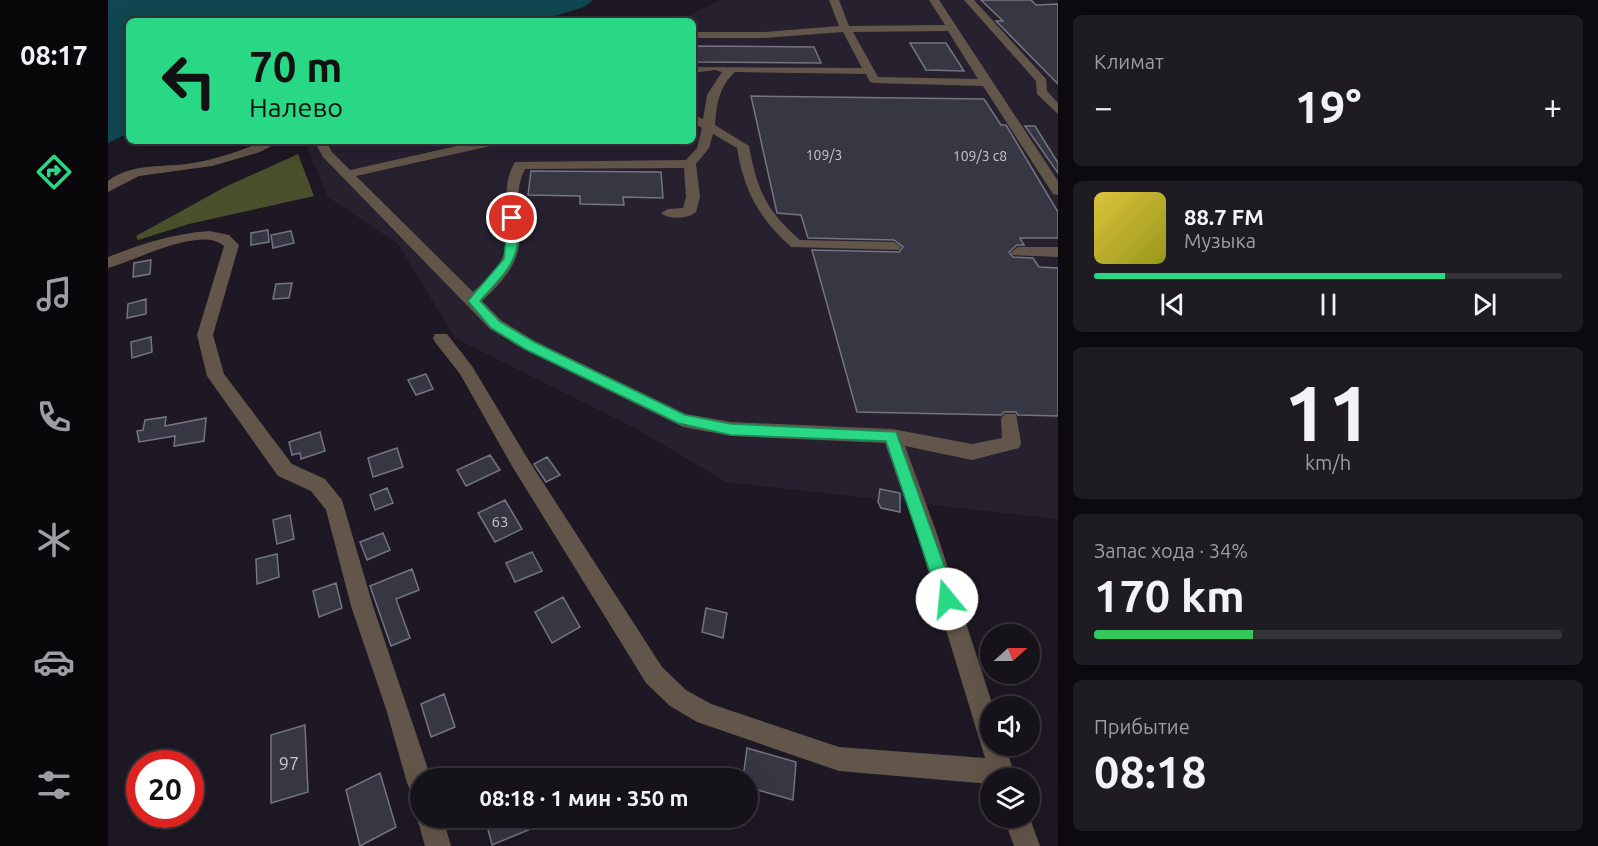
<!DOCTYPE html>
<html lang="ru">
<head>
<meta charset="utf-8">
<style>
  :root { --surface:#16121a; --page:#1f1b23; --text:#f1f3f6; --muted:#9e9ea2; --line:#353239; --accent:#29d885 }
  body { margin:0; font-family:Ubuntu,sans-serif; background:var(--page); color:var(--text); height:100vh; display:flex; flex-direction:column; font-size:22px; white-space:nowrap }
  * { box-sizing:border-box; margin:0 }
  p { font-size:20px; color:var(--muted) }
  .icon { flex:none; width:33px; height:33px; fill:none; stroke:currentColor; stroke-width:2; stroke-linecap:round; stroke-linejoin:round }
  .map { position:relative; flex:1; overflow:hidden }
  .drawer { display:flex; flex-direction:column; gap:15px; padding:15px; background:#0c0a0e; width:540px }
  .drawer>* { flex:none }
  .banner { position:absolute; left:18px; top:18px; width:570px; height:126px; border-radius:9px; box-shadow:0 6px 24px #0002,0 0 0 2px var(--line); background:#29d885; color:#111; overflow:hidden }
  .needle { width:39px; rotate:69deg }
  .buttons { position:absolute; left:872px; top:624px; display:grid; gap:12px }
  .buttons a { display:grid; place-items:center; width:60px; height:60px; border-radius:50%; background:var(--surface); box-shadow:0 6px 24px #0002,0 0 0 2px var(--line); font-size:30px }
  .speed { position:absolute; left:18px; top:750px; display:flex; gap:12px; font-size:30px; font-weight:700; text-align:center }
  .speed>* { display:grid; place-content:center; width:78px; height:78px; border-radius:50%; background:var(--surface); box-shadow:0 6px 24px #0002,0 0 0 2px var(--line); line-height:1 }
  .speed .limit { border:9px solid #d22; background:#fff; color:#111 }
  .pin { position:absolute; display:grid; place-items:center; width:51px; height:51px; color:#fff; margin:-26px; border:3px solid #fff; border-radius:50%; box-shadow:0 2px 6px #0007 }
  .me { position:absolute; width:66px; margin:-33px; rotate:343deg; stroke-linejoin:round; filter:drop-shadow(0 0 4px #0008) }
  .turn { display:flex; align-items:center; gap:21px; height:126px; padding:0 24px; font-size:27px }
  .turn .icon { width:78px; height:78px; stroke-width:2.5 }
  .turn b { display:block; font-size:42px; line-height:51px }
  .big { font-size:45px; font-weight:700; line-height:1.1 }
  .drawer .widget { flex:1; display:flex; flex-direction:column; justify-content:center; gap:9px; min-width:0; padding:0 21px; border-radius:9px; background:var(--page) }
  .drawer .dial { align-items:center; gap:0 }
  .dial b { font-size:78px; line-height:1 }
  .song { display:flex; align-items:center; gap:18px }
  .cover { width:72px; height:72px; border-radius:9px; background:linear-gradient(135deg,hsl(50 70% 55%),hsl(60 70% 35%)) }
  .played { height:6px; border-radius:3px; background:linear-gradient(90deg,var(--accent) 75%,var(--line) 75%) }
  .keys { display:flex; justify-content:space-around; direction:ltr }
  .heat { display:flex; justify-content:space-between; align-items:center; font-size:33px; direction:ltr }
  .charge { height:9px; border-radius:4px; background:linear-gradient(90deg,#34c759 34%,var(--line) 0) }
  .trip { position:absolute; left:302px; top:768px; width:348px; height:60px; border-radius:30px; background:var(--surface); box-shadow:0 6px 24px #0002,0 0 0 2px var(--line); font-weight:700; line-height:60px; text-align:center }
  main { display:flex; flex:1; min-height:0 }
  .tab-bar { display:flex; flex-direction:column; width:108px; justify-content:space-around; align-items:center; background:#09070a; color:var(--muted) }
  .tab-bar .icon { width:42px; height:42px }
  .tab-bar .active { color:var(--accent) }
  .tab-bar b { font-size:27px; color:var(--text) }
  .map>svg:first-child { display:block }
  .built { fill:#27202f }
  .forest { fill:#4a502b }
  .water { fill:#104750 }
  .building { fill:#373643; stroke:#747482; stroke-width:1.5 }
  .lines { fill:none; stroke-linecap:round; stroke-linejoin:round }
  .minor { fill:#625549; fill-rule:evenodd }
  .route { fill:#29d885; stroke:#1b8c56; stroke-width:1.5 }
  .labels { text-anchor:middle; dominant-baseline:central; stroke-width:6; stroke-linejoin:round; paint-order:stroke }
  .far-number-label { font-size:14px; fill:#c6c4cd }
  .number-label { font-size:15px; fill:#c6c4cd }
  .near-number-label { font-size:18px; fill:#c6c4cd }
</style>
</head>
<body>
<main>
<nav class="tab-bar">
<b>08:17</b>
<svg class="icon active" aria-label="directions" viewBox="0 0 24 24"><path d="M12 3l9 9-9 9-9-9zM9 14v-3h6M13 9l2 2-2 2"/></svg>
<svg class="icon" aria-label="music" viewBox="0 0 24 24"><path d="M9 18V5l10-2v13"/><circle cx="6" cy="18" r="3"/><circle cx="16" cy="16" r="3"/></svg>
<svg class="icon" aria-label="phone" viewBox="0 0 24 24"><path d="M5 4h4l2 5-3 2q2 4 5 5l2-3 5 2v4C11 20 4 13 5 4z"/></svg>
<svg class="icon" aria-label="climate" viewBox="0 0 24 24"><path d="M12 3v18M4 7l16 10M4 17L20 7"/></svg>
<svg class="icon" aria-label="car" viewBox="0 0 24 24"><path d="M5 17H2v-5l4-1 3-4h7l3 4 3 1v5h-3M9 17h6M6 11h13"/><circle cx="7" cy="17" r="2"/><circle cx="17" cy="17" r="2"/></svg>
<svg class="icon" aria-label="filters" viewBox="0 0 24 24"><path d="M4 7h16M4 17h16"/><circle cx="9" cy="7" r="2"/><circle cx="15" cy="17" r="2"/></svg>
</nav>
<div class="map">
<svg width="950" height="846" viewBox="0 0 950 846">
  <rect width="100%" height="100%" fill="#1d1823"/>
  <path class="built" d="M613 0H950V519L618 482 529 429 347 338 290 244 220 197 196 141H585V21H569Z"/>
  <path class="forest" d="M190 154 206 196 81 224 30 240 28 236 117 187Z"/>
  <path class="water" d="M0 0H485L476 7 430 21H21V133L0 143Z"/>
  <path class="building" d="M873 0H923L928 5 950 4V84L888 21H895Z
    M802 43H838L856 71 818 70Z
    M585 46 706 47 713 63 586 62Z
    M643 96 876 99 893 125H898L950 212V238H912L916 245H909L901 252 905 257 925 258 931 267 950 268V416L910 415 908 412H896L893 415 749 412 704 250 791 252 795 247 786 240 700 238 693 215 669 213Z
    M917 126H927L950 163V173Z
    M423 171 553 172 555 198 515 197 516 205 472 204V196L420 195Z
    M160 230 161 242 143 245V233Z
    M183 231 186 243 165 248 163 235Z
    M43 260 42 274 25 277 26 263Z
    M184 283 181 298 165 299 168 284Z
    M38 299V314L19 318 20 304Z
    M43 337 44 352 24 358 23 342Z
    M318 374 325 389 308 395 300 380Z
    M58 417 57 426 98 418 96 441 66 446 67 436 31 442 29 431 35 430 37 420Z
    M212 432 217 451 193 459 192 453 184 455 181 442Z
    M289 448 295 467 265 477 260 458Z
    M382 455 392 470 358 486 349 470Z
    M439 457 452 475 438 482 426 464Z
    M279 488 285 503 267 510 262 495Z
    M772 489 792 493V512L773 508 770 502Z
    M397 500 414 529 387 542 370 513Z
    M182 515 186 539 169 544 165 520Z
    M275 533 282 550 259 560 252 542Z
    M424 552 434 571 407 582 398 563Z
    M169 554 171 577 149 584 148 559Z
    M304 569 311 590 288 599 302 638 283 646 262 586Z
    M228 583 234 608 211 617 205 591Z
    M455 597 472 627 444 643 427 612Z
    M598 608 619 613 615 638 594 632Z
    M336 694 347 727 323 737 313 704Z
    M197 725 200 792 163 803V735Z
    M639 748 688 762 685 800 639 787V778H635Z
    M272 773 288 827 252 846 238 790Z
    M377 818H422L425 828 384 845Z"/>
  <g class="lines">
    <path class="minor" d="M721 0H731L741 26 837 25 821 0H831L950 181V195L945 194 875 86 766 83 762 82 758 74 627 72C610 88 609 104 607 125L641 146C649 189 658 211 692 240L786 242 793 247 791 250 683 247C651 218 636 191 629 148L605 134 601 148 588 164 592 197 588 212C580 219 561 220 553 213L560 209 575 208 578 197 576 168 417 169C409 184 410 199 412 215 416 256 403 274 374 301L394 321 427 341 578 414 623 422 784 429 864 444 894 438 893 419 896 414H908L913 443 911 448 864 460 797 446 828 531 885 706H882V746H897L908 778H882V784L731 771 589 722 562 706 538 683 404 466 352 374 327 342 325 338 327 334H339L364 366 418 456 554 667 578 690 603 704 731 747 877 758 808 531 777 443 623 436 575 427 415 349 382 329 215 157 206 141H218L224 152 242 170 371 141H393L387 145 248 176 365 292C378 280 393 267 398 248 405 218 390 190 407 162L578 160 589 148 594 128 585 123V114L595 119 599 95 614 72 607 70 585 73V67L754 68 735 32 656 38H585V32H656L731 26ZM840 31 870 79 770 77 745 32Z
      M856 0H866L938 79 939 91 950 103V114L929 94 928 81Z
      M156 141H173L152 152 104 166 31 176 0 192V181C24 162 57 168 85 163 110 159 134 150 156 141Z
      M102 231 121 235 131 245 105 335 116 374 184 464 217 479 234 500 265 606 323 778H312V796L303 792 299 783 279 712 243 606 218 510 203 491 170 476 99 376 89 335 116 246C93 225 27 261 0 268V257C33 244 67 233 102 231Z
      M910 247H950V257L905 255 903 252Z
      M312 811V818H335L343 846H317L309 818Z
      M921 816 932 846H906L896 818Z"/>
  </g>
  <path class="route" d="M400 215 409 218C415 260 398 271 372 301L392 322 426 342 577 415 623 424 788 432 848 599 845 604 839 607 834 604 831 599 778 441 623 435 570 423 417 349 383 328 360 301 396 259Z"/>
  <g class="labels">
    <g class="far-number-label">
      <text x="716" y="155">109/3</text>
      <text x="872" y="156">109/3 с8</text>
    </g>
    <g class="number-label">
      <text x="392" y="521">63</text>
    </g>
    <g class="near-number-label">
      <text x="181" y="763">97</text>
    </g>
  </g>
</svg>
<div class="buttons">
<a><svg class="needle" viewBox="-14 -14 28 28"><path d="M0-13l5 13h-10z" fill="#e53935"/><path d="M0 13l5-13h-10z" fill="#9e9ea2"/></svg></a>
<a><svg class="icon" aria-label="sound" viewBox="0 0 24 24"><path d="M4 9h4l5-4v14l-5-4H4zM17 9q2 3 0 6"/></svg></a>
<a><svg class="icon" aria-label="layers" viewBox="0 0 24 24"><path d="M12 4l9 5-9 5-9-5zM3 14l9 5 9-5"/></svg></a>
</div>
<div class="speed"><div class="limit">20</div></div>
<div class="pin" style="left:404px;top:218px;background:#d93025"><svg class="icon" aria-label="arrive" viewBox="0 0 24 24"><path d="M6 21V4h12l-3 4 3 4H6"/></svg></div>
<svg class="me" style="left:839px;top:599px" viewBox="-20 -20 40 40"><circle r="19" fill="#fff"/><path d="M0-13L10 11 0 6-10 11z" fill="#29d885"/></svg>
<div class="trip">08:18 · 1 мин · 350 m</div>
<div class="banner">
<div class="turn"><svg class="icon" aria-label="left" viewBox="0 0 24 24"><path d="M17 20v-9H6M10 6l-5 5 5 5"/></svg><div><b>70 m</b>Налево</div></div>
</div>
</div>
<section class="drawer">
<div class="widget"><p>Климат</p>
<div class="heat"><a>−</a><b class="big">19°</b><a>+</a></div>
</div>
<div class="widget">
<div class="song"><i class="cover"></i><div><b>88.7 FM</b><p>Музыка</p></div></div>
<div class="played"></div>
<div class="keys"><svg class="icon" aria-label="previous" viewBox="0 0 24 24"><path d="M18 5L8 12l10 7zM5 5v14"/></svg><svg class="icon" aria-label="pause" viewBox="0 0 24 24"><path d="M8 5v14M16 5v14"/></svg><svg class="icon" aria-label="next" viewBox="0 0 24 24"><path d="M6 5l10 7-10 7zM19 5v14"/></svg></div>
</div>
<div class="widget dial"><b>11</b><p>km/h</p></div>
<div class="widget"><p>Запас хода · 34%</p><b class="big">170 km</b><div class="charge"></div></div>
<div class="widget"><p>Прибытие</p><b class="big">08:18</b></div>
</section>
</main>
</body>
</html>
